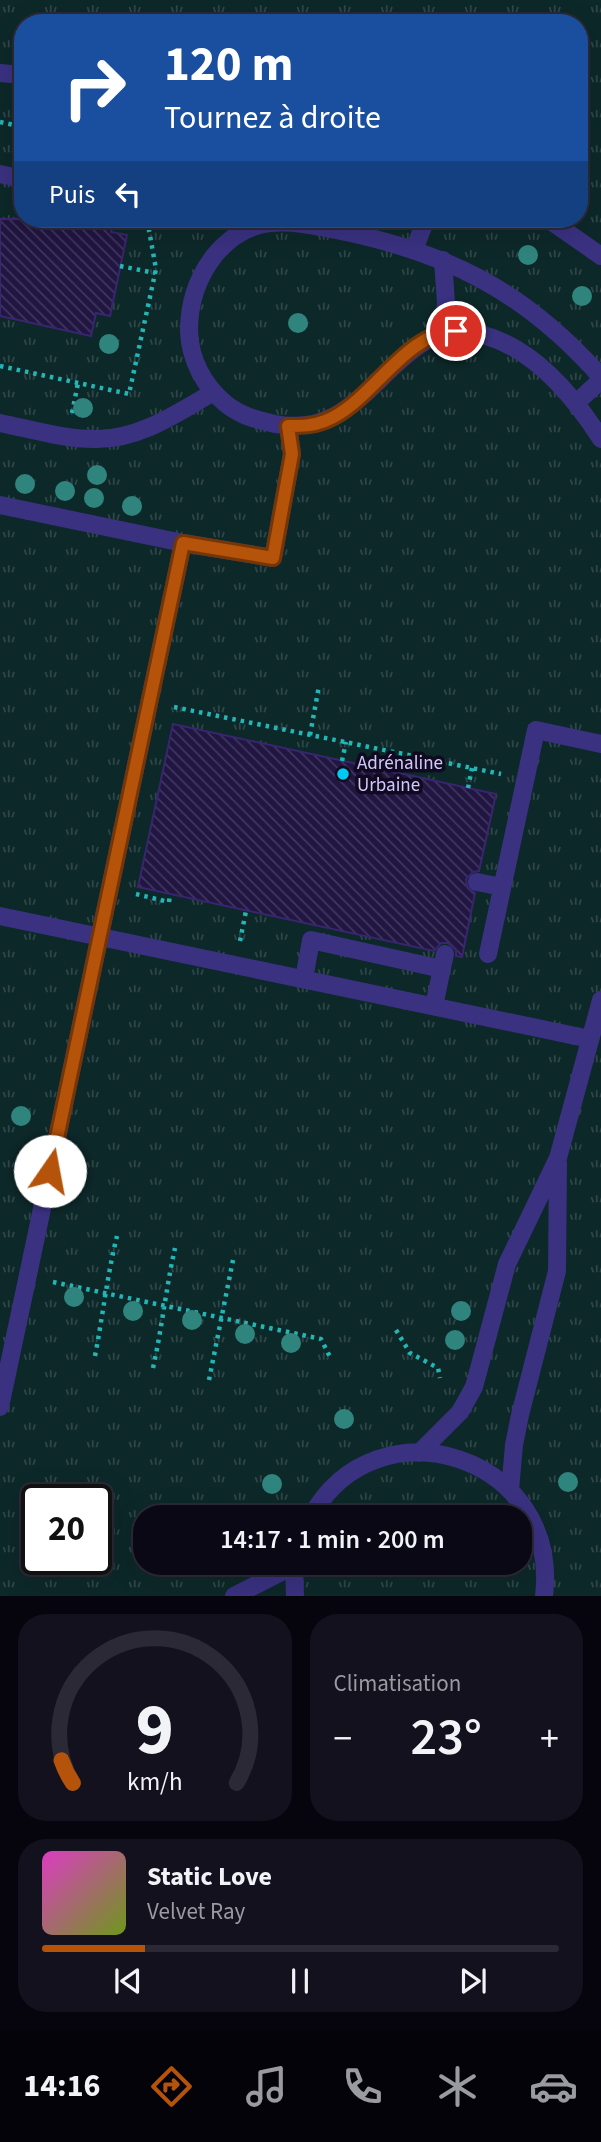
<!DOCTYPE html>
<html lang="fr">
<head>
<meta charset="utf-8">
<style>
  :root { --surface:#0b0816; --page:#14111f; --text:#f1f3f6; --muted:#9a9aa1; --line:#2b2935; --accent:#b45309 }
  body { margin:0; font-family:"Source Sans 3",sans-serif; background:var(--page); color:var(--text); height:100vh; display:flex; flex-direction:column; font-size:26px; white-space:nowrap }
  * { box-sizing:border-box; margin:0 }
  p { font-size:23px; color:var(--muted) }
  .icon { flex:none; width:38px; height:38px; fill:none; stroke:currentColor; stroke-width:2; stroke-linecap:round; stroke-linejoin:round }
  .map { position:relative; height:1596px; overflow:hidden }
  .sheet { display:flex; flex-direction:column; gap:18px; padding:18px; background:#06040c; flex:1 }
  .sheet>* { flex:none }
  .guide { position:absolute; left:14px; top:14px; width:574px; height:214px; border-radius:28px; box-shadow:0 7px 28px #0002,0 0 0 2px var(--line); background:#1a4fa0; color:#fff; overflow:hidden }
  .speed { position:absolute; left:21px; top:1484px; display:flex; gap:14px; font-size:35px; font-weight:700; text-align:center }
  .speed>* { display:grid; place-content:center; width:91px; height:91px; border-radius:50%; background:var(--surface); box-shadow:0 7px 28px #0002,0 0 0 2px var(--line); line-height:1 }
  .speed .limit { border:4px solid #111; border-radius:10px; background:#fff; color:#111 }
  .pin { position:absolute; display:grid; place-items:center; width:60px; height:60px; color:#fff; margin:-30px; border:4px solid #fff; border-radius:50%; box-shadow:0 2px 7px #0007 }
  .me { position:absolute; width:77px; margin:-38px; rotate:12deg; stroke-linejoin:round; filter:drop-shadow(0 0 5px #0008) }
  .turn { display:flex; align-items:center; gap:24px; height:147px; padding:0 35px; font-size:32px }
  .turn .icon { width:91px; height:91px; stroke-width:2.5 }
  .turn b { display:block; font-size:49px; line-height:60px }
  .then { display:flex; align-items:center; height:66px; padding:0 35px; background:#0003; gap:14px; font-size:26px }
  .big { font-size:52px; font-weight:600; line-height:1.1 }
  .sheet .card { flex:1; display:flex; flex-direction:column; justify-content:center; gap:10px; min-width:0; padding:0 24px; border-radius:28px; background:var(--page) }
  .sheet .dial { align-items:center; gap:0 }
  .dial svg { height:182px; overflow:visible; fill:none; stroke:var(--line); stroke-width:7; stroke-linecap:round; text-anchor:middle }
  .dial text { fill:var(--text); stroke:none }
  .song { display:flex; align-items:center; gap:21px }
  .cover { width:84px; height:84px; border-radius:10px; background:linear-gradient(135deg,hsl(310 70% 55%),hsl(80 70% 35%)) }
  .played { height:7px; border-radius:4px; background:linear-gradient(90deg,var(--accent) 20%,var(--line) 20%) }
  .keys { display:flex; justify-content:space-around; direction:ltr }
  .heat { display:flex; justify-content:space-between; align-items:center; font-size:38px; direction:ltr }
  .sheet .tiles { flex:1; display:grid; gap:18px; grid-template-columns:1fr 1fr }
  .card:last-child { grid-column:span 2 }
  .trip { position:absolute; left:133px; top:1505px; width:399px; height:70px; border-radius:28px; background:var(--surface); box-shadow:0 7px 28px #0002,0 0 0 2px var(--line); font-weight:600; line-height:70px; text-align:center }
  .tab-bar { display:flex; height:112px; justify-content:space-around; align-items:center; background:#040309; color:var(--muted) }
  .tab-bar .icon { width:49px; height:49px }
  .tab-bar .on { color:var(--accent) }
  .tab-bar b { font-size:32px; color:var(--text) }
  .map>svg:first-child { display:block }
  .grass { fill:url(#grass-tufts); fill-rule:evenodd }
  .building { fill:url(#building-back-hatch); stroke:#39256f; stroke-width:2 }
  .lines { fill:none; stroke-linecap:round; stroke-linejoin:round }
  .path { stroke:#23b6b7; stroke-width:4.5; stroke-dasharray:3.5 5; stroke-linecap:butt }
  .service { stroke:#3a3181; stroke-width:18 }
  .minor { stroke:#3a3181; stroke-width:18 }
  .tree { fill:#30847e }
  .route-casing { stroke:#753606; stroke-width:18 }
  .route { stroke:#b45309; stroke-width:12 }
  .poi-dot { fill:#00c9f3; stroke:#0f0a1e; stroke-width:2.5 }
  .labels { text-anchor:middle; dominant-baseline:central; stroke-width:7; stroke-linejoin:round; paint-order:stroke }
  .poi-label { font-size:19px; fill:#d2c8ff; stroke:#0f0a1e; text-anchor:start }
</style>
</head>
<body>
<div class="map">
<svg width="601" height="1596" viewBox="0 0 601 1596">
  <defs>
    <pattern id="grass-tufts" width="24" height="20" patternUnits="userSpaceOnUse" patternTransform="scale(1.75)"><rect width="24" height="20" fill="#0d2829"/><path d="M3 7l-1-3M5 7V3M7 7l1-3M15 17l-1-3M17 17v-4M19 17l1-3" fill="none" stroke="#2f4649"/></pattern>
    <pattern id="building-back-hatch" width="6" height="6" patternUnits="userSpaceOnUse" patternTransform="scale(1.75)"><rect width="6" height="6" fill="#211541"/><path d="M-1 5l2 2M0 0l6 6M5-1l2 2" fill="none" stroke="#40365e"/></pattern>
  </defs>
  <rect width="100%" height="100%" fill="#0f0a1e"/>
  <path class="grass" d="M0 0H601V1596H0ZM23 23H579V219H23ZM37 1500H96V1559H37ZM145 1517H520V1563H145Z"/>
  <path class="building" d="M0 219H94L113 223 111 232 127 235 110 316 96 313 91 336 0 316Z
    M173 724 496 794 479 871 473 872 466 879 467 886 475 893 462 957 456 956V950L448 943H441L434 951 138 887Z"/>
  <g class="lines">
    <path class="path" d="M0 122 23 127
      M120 266 155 273
      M0 366 129 394 156 269 147 219
      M72 413 78 383
      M174 707 501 774
      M310 735 319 686
      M342 761 346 742
      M468 788 472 768
      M136 894 169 902 170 894
      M240 941 246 911
      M53 1282 321 1339 331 1359
      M396 1330 410 1353 438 1368 440 1378
      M95 1356C103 1315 107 1276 117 1236
      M153 1368C162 1328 166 1288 175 1248
      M209 1380 233 1260"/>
    <path class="service" d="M0 73 23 75
      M0 174 23 179
      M548 219 601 256
      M414 250 426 219
      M442 331 446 303 443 260
      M576 403 601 380
      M0 423C30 429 67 440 97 439 140 439 177 413 212 393
      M0 505 183 543 273 558 292 454 288 426
      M477 882 502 887
      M0 916 590 1039
      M488 954 536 730 601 744
      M304 979 311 940 442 969
      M434 1006 445 954
      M0 1407 183 543"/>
    <path class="minor" d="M601 377C525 291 447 252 336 230 287 220 249 213 214 256 197 278 189 303 189 331 190 360 204 386 226 404 241 416 257 420 275 424 344 437 370 380 418 346 431 337 441 331 457 331 520 333 569 389 601 439
      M419 1453 460 1412 474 1387 507 1264 558 1158 601 1000
      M510 1490 514 1445 520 1415 557 1271 558 1163
      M311 1517C376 1398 561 1455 544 1596
      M294 1563 295 1596
      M234 1596 293 1566"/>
  </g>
  <g class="tree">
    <circle cx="528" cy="255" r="10"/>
    <circle cx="582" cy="296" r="10"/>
    <circle cx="298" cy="323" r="10"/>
    <circle cx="109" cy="344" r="10"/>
    <circle cx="83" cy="408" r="10"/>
    <circle cx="97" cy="475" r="10"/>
    <circle cx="25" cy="484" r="10"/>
    <circle cx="65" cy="491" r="10"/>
    <circle cx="94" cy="498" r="10"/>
    <circle cx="132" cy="506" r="10"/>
    <circle cx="21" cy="1116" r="10"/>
    <circle cx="74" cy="1297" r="10"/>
    <circle cx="133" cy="1311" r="10"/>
    <circle cx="461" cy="1311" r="10"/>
    <circle cx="192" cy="1320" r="10"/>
    <circle cx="245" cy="1334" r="10"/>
    <circle cx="455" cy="1340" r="10"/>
    <circle cx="291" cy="1343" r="10"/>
    <circle cx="344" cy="1419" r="10"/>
    <circle cx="568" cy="1482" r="10"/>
    <circle cx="272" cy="1484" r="10"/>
  </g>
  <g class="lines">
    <defs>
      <path id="route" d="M50 1171 183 543 273 558 292 454 288 426C301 426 313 426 325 421 372 403 404 332 456 331"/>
    </defs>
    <use href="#route" class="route-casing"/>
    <use href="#route" class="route"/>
  </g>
  <circle class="poi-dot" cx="343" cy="774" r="7"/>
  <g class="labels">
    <g class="poi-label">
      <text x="357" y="763">Adrénaline<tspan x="357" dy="22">Urbaine</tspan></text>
    </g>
  </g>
</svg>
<div class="speed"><div class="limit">20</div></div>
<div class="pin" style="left:456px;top:331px;background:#d93025"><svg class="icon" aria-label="arrive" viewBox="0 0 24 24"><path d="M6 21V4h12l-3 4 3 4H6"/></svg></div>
<svg class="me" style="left:50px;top:1171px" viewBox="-20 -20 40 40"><circle r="19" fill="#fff"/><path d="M0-13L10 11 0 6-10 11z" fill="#b45309"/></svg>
<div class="trip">14:17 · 1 min · 200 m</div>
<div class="guide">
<div class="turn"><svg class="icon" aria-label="right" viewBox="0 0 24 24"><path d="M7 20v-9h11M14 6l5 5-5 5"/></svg><div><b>120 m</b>Tournez à droite</div></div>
<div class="then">Puis<svg class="icon" aria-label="left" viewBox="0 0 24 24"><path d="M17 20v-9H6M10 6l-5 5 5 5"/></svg></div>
</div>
</div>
<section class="sheet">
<div class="tiles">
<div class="card dial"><svg viewBox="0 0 100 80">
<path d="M14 69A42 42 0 1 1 86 69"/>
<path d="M14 69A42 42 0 0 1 9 59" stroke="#b45309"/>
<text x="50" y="56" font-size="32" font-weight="700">9</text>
<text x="50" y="72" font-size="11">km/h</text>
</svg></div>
<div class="card"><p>Climatisation</p>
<div class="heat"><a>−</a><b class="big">23°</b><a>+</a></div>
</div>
<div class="card">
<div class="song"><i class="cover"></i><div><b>Static Love</b><p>Velvet Ray</p></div></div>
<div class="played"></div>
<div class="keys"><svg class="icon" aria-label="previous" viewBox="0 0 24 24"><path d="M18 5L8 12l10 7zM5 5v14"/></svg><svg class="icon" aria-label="pause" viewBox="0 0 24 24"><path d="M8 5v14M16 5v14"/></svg><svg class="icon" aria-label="next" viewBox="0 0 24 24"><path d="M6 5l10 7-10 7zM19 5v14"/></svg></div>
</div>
</div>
</section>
<nav class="tab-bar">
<b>14:16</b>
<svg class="icon on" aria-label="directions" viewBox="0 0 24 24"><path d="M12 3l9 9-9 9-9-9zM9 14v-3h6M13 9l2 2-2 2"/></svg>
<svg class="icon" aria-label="music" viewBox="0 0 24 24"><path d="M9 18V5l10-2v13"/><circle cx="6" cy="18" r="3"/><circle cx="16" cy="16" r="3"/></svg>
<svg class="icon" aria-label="phone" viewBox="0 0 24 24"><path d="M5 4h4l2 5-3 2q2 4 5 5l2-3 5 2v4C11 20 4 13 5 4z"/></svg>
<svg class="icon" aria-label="climate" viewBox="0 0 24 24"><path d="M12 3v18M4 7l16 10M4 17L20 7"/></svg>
<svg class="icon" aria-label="car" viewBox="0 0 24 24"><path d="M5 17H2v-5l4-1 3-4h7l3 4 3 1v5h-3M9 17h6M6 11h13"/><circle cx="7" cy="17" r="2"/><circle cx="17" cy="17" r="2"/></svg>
</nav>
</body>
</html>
